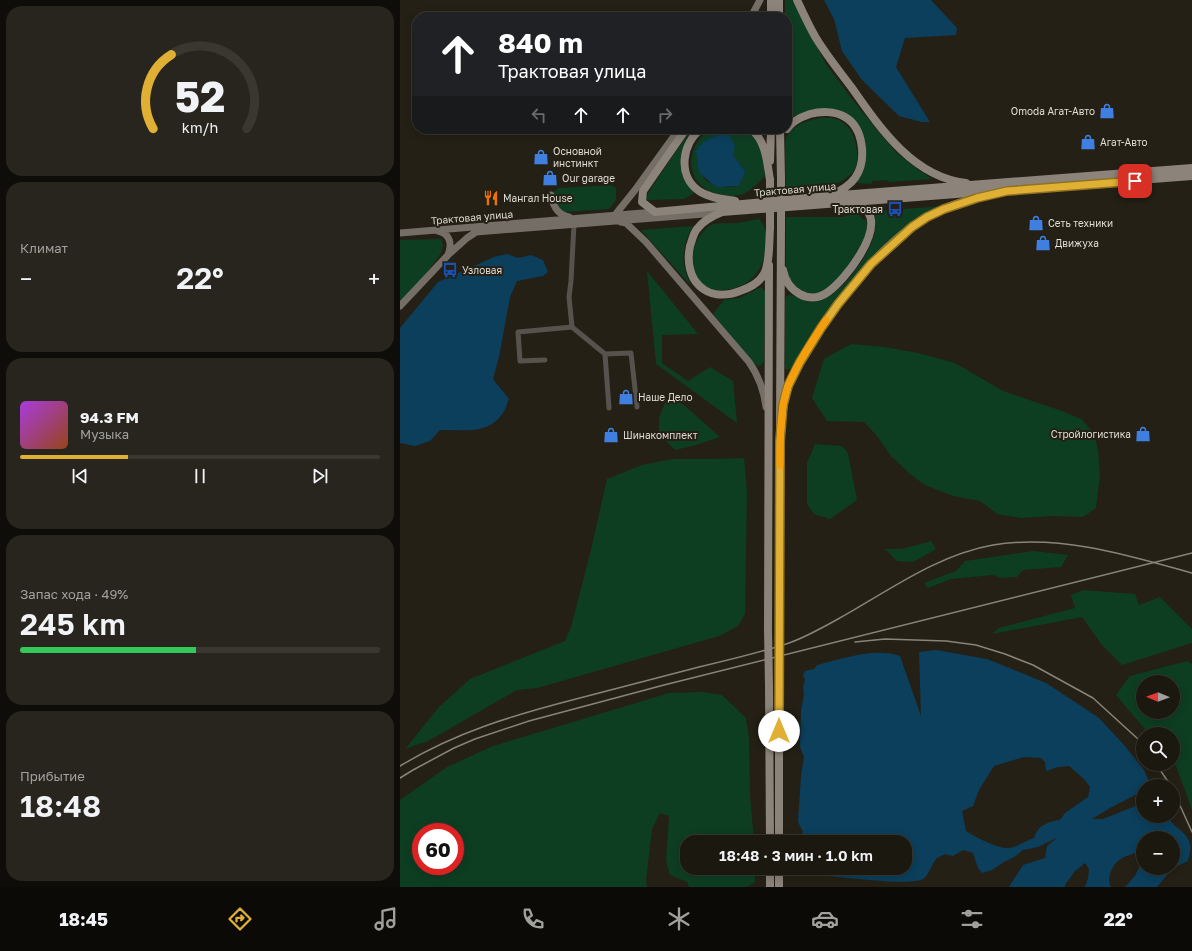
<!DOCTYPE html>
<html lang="ru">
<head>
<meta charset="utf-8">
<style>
  :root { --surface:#1b1810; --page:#28251e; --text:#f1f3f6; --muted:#a0a09f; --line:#393730; --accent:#dfb034 }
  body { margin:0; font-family:"Golos Text",sans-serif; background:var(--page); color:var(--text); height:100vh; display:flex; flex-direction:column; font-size:15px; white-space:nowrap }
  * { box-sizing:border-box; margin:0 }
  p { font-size:13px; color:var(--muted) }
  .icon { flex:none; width:22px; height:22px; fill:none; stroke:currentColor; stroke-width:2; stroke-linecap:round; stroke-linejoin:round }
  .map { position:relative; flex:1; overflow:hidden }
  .details { display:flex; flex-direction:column; gap:6px; padding:6px; background:#0f0d09; width:400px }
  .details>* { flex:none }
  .top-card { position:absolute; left:12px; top:12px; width:380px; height:122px; border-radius:16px; box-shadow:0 2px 10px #0003,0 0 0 1px var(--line); background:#202124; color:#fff; overflow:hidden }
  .needle { width:26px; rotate:271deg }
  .tools { position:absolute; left:736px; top:675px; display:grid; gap:8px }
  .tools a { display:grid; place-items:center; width:44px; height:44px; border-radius:50%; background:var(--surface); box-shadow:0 2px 10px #0003,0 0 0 1px var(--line); font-size:20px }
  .speed { position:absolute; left:12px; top:823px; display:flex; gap:8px; font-size:20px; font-weight:700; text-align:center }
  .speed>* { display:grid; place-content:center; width:52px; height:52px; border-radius:50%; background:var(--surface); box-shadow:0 2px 10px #0003,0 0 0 1px var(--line); line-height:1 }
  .speed .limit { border:6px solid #d22; background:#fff; color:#111 }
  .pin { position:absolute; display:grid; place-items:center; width:34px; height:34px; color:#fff; margin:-17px; border-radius:8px; box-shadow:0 2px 6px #0006 }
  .me { position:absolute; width:44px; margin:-22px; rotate:0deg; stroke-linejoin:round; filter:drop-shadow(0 0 3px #0008) }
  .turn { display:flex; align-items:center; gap:14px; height:84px; padding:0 20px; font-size:18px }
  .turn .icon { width:52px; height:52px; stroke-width:2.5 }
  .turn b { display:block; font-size:28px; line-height:34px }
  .lanes { display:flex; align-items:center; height:38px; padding:0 20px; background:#0003; justify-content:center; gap:20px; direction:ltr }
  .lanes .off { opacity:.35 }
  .big { font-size:30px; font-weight:600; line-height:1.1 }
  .details .tile { flex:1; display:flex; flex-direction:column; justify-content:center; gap:6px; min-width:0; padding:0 14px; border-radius:16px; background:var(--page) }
  .details .dial { align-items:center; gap:0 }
  .dial svg { height:104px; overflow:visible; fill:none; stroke:var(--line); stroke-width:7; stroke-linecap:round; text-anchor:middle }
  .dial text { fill:var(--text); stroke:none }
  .song { display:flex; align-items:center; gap:12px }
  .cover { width:48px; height:48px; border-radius:6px; background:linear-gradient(135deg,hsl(280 70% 55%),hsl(20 70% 35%)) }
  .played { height:4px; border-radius:2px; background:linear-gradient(90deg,var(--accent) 30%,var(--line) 30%) }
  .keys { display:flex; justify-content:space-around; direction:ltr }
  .heat { display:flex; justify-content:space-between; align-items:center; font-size:22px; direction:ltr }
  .charge { height:6px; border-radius:3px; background:linear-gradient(90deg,#34c759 49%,var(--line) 0) }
  .trip { position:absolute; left:280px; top:835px; width:232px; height:40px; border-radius:16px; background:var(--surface); box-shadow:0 2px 10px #0003,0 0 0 1px var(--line); font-weight:600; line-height:40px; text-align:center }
  .dock { display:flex; height:64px; justify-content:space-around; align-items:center; background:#0b0a06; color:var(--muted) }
  .dock .icon { width:28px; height:28px }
  .dock .current { color:var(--accent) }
  .dock b { font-size:18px; color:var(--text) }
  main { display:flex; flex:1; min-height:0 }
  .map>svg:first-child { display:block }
  .green { fill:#0d3e22; fill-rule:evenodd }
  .water { fill:#0b3f5c; fill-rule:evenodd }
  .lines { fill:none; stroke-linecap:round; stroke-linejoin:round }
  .minor { stroke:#56524d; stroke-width:5 }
  .secondary { stroke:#746e66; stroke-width:7 }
  .primary { stroke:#8c837a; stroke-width:8 }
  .rail { stroke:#87847a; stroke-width:1.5 }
  .primary-bridge { stroke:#8c837a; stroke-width:8 }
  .route-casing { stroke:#917222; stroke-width:10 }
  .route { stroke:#dfb034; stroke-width:7 }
  .slow { stroke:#f59e0b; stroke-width:7 }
  .labels { text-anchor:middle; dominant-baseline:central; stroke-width:4; stroke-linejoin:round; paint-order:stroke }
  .poi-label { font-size:10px; fill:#dfddd5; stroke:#242015; text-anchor:start }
  .street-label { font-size:10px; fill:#dfddd5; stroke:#242015 }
</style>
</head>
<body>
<main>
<section class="details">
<div class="tile dial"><svg viewBox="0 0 100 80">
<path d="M14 69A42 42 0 1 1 86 69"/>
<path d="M14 69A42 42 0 0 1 28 12" stroke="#dfb034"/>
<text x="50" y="56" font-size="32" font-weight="700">52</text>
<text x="50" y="72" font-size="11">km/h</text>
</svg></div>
<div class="tile"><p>Климат</p>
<div class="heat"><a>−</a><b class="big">22°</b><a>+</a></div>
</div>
<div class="tile">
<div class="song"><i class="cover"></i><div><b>94.3 FM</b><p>Музыка</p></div></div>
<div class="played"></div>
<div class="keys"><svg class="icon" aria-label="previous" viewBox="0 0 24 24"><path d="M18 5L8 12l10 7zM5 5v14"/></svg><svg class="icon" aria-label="pause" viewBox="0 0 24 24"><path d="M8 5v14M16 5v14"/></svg><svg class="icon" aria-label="next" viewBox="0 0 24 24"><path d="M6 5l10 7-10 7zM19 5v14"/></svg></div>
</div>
<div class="tile"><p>Запас хода · 49%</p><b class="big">245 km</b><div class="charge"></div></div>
<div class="tile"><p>Прибытие</p><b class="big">18:48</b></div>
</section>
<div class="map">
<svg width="792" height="887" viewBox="0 0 792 887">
  <rect width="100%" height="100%" fill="#242015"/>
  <path class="green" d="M385 0H392L426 64 449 95 480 134 496 152 517 169 532 179 488 182V180L472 181V184L457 183C473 154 466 146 453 119L406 113 390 117H387V17H385Z
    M420 118C429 117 439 118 446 125 457 135 463 165 450 175 432 190 423 186 402 189 396 190 392 191 386 192 386 182 384 145 386 138 392 125 408 120 420 118Z
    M291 129H295C275 145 281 175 294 193L284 199 247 200 246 199 248 193Z
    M312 129C319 129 337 127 344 129 362 135 363 161 365 176 358 183 352 190 343 194 337 196 331 196 325 195 317 194 308 192 302 186 283 170 291 139 312 129ZM333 155 345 171C345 177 340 180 339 186 317 190 299 184 298 159Z
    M211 185 216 188V200L209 209 163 212 155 204 154 192 158 188Z
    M545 206 493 239 394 366 388 370 385 369V300L386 296C395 292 405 304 415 302 439 299 470 255 475 232 476 226 475 220 474 214L487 210V213H503V209Z
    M456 213 459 214 463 220 466 219C471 242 449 267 434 282 430 286 425 293 419 294 413 295 404 293 399 289 391 283 387 276 386 266V217H442Z
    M359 219C361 221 363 224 364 226 367 233 365 253 363 260 360 271 351 282 340 286 315 296 293 288 293 259 293 248 296 239 304 231 306 229 308 226 311 225 317 222 331 224 338 223 345 222 352 220 359 219Z
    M293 226C281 246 280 268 293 288L241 230Z
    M41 239 43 245 41 253 9 298 0 305V240Z
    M247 271 298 334 262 335V363L288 381 310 367 333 381 337 423 256 364Z
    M361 287 365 291V295L364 361 361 365 358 366 352 362 313 314 324 300 340 298Z
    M451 344 485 347 518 353 555 363 603 391 662 411 681 419 694 433 698 450 700 475 696 508 683 517 651 516 621 518 597 514 580 501 553 496 525 485 510 474 491 456 477 436 464 422 427 421 412 398 424 359Z
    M268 395 285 406 320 437 296 445 275 450 259 434V418Z
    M415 444 442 446 448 453 457 500 430 519 414 514 407 504V463Z
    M344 458 347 492 345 614 338 626 319 636 137 688 117 690 28 741 5 749 39 707 70 679 165 641 171 627 190 554 207 479 242 465 272 459H312Z
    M531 541 536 549 513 562 497 561 485 549H502Z
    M633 551 668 555 661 567 623 570 617 577 601 578 593 575 551 579 528 588 524 583 556 571 565 561Z
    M683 590 735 594 739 605 760 597 792 629V643L722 665 702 645 682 617 592 634 599 628 675 608 671 595Z
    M787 661 792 664V810L776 766 773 762V734H749L716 695 730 676ZM743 682H773V712H743Z
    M302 692 322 695 346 718 349 739 350 795 354 842H287V868H355V882L347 887H289L287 882 270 875 266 860 269 816 260 813 252 829 246 881 247 887H0V800L47 767 93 746 269 693ZM21 832H55V866H21Z"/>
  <path class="water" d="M424 0H531L557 28 556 35 505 38 496 67 530 122H522L499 116 462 80 442 51 434 19Z
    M329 134 335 146 333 155 345 171C345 177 340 180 339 186L318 187 312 184 299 172 296 151C305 138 314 135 329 134Z
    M107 254 118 258 131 255 143 260 148 272 143 276 117 281 110 297 99 357 93 379 109 399C107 403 106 409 103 413 87 436 64 429 40 430L30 441 15 446 0 443V328L38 282 94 257Z
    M536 650 587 659 646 683 672 700 699 718 725 746 744 770 751 786H743V791L710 808 692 819H703L743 803V816H768C772 828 788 831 790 845 791 850 789 856 788 861L773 868 757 887H725L735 876 743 859V868H773V838H743V856L739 852C733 854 723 856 718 861 712 866 706 879 711 887H685L688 878 689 869 685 863 675 871 665 885V887H609L623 865 645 858 647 846 658 837 638 847 623 850 614 857 604 862 592 870 582 873 578 868 573 853 563 850 553 856 545 854C543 855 539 857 537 858 531 864 530 874 523 879 508 887 425 875 403 873L402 868H505V842H399V838L403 832 398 822 401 776 404 757 400 747 401 711 404 695 403 687 405 680 403 675 405 671 414 669 417 665C441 659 475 647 500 656L521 716 519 652ZM624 757 641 758 645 762 646 771 658 767 669 766 684 779 690 787 688 797 665 813 660 820C647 822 638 825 634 838 626 841 618 846 610 848 600 850 575 837 566 831L562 811 573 806 579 790 594 766Z"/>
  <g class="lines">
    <path class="minor" d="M174 224 171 281 169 297 172 327 205 354 231 353 237 407
      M205 354 209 408
      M145 360 120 361 118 332 172 327"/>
    <path class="secondary" d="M351 17 360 0
      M151 195C153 207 158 215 169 217
      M215 215 235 190 279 129
      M221 222 226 223 246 242 349 362C358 375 364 391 366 407
      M38 231C51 234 52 245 48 255
      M0 233 255 212
      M0 306 48 255 67 238 76 232 317 213"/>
    <path class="primary" d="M371 0V17
      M379 0V17
      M397 0C403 13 409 26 416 38 427 56 440 72 452 88 480 128 513 177 566 183
      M286 129 243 191 242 202 255 212 428 196 792 168
      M301 129C282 143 277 176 299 191 309 198 323 199 335 201
      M351 129C366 141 367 162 370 180
      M380 129 381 179
      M387 129C392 121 401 117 410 114 421 111 435 111 445 117 464 128 467 161 455 178 450 185 442 190 433 194
      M370 161 371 129
      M370 228C369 241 370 263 364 274 359 283 349 288 340 291 306 304 283 280 290 246 292 241 293 234 297 229 303 221 312 216 322 212L792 176
      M383 270C387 291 409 306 428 292 445 280 482 233 468 212 465 207 458 204 453 202
      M384 403C388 382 398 365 409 348 435 304 477 249 520 221 539 209 563 201 585 196
      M368 630 369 265
      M379 630 381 227
      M369 686 370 842
      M379 686V842
      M370 868V887
      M379 887V868"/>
    <path class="rail" d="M455 642 485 639 546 641 576 645 605 654 633 665 693 698 738 739 743 746
      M756 764 771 786
      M0 766C56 732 114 715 176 699 217 688 258 678 299 667 329 660 359 653 389 643 406 637 422 628 438 619 487 592 536 555 593 545 660 534 728 555 792 573
      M0 778 13 770 54 748 75 739 129 721 264 685 792 553
      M773 790 792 832"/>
    <path class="primary-bridge" d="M381 179V227
      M370 228V180
      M368 630 369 686
      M379 686V630"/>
  </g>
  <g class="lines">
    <defs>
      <path id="route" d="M379 731 380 441 383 405 388 386 400 362 421 328 438 304 471 264 512 227 527 217 544 209 577 198 607 191 735 181"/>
    </defs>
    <use href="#route" class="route-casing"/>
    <use href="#route" class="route"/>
    <path class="slow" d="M380 465C380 441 380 416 386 392 393 369 413 340 426 320"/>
  </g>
  <defs>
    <symbol id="shop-bare" viewBox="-9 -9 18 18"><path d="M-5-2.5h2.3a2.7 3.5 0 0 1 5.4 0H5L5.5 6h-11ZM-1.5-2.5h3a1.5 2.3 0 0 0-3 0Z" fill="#3f7fe0" stroke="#242015" stroke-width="2.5" paint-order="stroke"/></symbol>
    <symbol id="restaurant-bare" viewBox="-9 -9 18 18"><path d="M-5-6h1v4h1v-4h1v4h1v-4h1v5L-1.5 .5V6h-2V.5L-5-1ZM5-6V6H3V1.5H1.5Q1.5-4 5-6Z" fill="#e8710a" stroke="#242015" stroke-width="2.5" paint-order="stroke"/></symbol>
    <symbol id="bus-bare" viewBox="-9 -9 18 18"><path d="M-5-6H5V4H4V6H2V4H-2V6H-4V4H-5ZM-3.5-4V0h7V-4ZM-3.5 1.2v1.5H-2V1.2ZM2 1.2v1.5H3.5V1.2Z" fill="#1a4fb4" stroke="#242015" stroke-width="2.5" paint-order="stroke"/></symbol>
  </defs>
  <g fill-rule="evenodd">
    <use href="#shop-bare" x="696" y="100" width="22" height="22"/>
    <use href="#shop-bare" x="677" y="131" width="22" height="22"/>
    <use href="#shop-bare" x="130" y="146" width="22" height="22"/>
    <use href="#shop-bare" x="139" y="167" width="22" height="22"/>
    <use href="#restaurant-bare" x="80" y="187" width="22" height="22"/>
    <use href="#bus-bare" x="484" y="198" width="22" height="22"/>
    <use href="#shop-bare" x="625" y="212" width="22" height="22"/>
    <use href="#shop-bare" x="632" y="232" width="22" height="22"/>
    <use href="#bus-bare" x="39" y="259" width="22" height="22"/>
    <use href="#shop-bare" x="215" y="386" width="22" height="22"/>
    <use href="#shop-bare" x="732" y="423" width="22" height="22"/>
    <use href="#shop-bare" x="200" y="424" width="22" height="22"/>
  </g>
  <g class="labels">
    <g class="poi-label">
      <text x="695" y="111" text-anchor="end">Omoda Агат-Авто</text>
      <text x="700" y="142">Агат-Авто</text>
      <text x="153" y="151">Основной<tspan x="153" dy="12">инстинкт</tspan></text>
      <text x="162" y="178">Our garage</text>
      <text x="103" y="198">Мангал House</text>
      <text x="483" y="209" text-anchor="end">Трактовая</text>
      <text x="648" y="223">Сеть техники</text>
      <text x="655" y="243">Движуха</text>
      <text x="62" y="270">Узловая</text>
      <text x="238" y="397">Наше Дело</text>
      <text x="731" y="434" text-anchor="end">Стройлогистика</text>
      <text x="223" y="435">Шинакомплект</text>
    </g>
    <g class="street-label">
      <text transform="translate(395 189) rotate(-5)">Трактовая улица</text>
      <text transform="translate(72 217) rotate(-5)">Трактовая улица</text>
    </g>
  </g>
</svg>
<div class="tools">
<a><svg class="needle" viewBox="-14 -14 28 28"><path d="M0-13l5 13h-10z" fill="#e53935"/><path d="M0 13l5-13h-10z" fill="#a0a09f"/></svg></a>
<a><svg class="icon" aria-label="search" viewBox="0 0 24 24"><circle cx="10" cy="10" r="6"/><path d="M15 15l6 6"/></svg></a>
<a>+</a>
<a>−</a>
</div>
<div class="speed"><div class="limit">60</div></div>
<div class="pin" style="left:735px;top:181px;background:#d93025"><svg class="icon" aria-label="arrive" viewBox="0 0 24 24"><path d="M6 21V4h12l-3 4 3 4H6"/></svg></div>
<svg class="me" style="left:379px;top:731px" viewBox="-20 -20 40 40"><circle r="19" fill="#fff"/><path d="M0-13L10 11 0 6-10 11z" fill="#dfb034"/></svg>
<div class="trip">18:48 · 3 мин · 1.0 km</div>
<div class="top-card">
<div class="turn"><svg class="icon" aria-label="ahead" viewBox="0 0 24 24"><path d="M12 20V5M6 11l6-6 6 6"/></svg><div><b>840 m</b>Трактовая улица</div></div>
<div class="lanes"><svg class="icon off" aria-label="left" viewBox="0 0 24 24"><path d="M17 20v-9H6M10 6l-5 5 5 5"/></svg><svg class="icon" aria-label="ahead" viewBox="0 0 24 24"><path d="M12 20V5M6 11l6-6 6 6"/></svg><svg class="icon" aria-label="ahead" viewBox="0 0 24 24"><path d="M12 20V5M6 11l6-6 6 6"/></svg><svg class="icon off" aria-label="right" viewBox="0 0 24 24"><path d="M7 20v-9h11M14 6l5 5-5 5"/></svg></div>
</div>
</div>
</main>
<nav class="dock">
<b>18:45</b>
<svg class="icon current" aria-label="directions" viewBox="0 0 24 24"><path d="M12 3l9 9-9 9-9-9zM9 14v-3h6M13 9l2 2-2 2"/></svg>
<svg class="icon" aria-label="music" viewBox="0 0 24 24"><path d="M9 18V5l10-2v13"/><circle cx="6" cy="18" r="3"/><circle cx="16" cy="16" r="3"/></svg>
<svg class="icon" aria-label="phone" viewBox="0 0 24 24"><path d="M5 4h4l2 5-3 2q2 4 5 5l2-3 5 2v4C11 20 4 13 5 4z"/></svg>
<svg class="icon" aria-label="climate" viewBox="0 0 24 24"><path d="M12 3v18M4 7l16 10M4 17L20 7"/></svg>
<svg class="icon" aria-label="car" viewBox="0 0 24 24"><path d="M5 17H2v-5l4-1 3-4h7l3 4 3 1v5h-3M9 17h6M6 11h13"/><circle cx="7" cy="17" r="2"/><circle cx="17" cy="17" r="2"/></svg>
<svg class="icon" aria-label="filters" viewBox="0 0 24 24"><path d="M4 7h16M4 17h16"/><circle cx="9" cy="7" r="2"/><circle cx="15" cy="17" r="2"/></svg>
<b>22°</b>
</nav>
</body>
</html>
